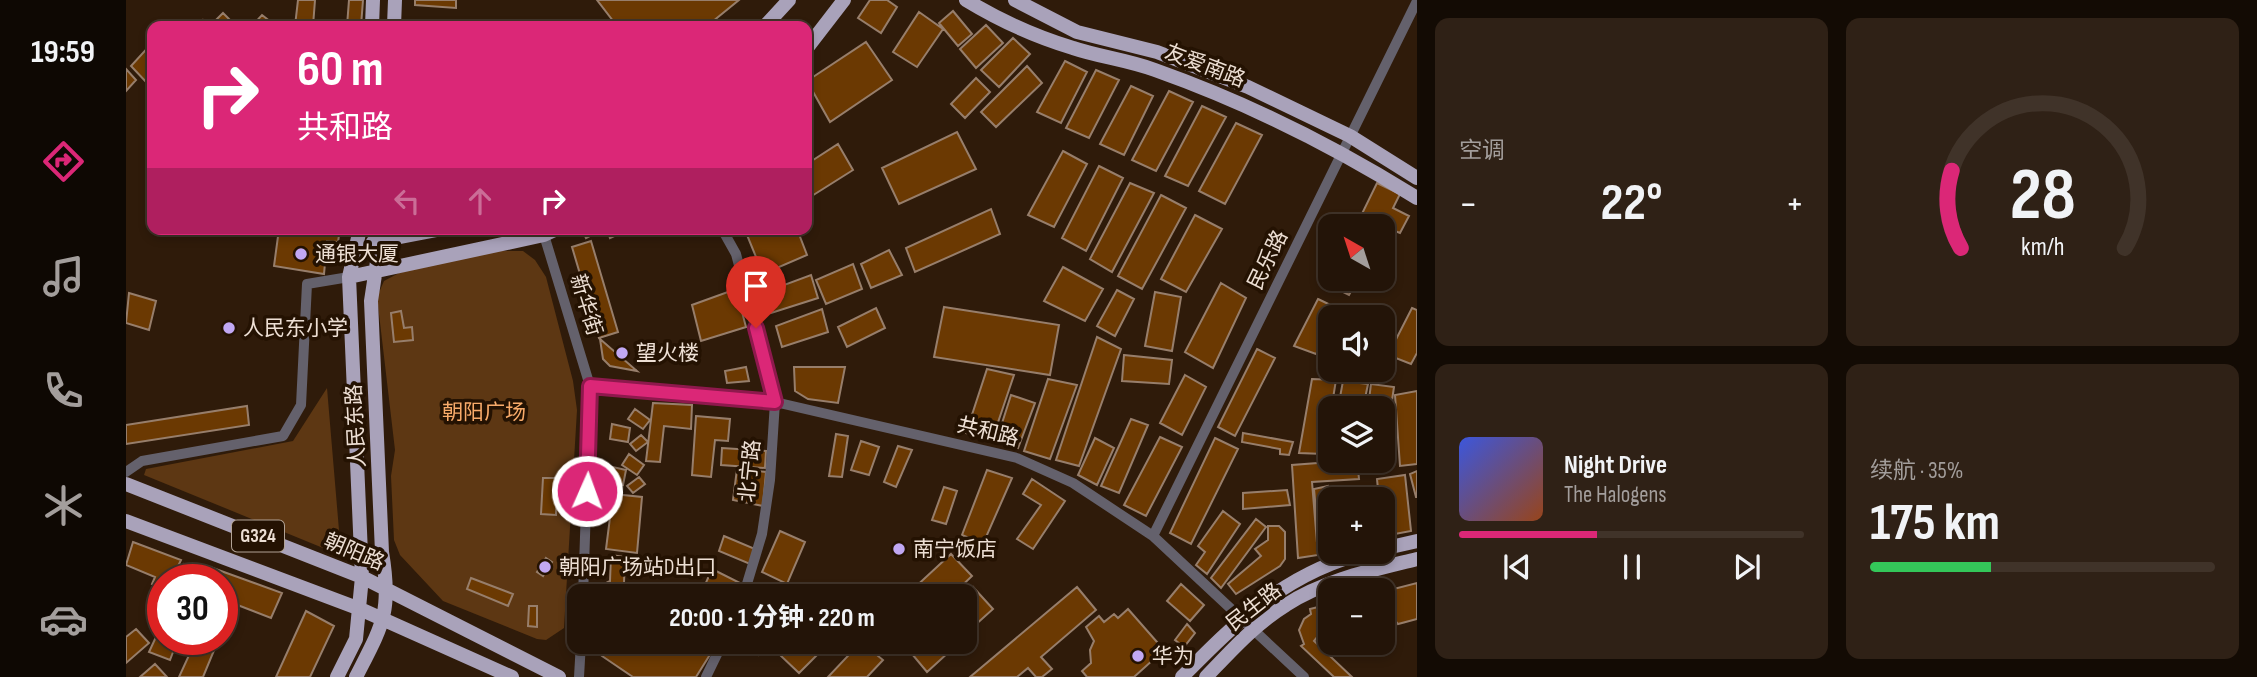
<!DOCTYPE html>
<html lang="zh">
<head>
<meta charset="utf-8">
<style>
  :root { --surface:#231408; --page:#2f2116; --text:#f1f3f6; --muted:#a39e9c; --line:#403329; --accent:#db2777 }
  body { margin:0; font-family:"Sofia Sans Condensed","Noto Sans SC",sans-serif; background:var(--page); color:var(--text); height:100vh; display:flex; flex-direction:column; font-size:26px; white-space:nowrap }
  * { box-sizing:border-box; margin:0 }
  p { font-size:23px; color:var(--muted) }
  .icon { flex:none; width:38px; height:38px; fill:none; stroke:currentColor; stroke-width:2; stroke-linecap:round; stroke-linejoin:round }
  .map { position:relative; flex:1; overflow:hidden }
  .side { display:flex; flex-direction:column; gap:18px; padding:18px; background:#130b04; width:840px }
  .side>* { flex:none }
  .top-card { position:absolute; left:21px; top:21px; width:665px; height:214px; border-radius:14px; box-shadow:0 4px 10px #0003,0 0 0 2px var(--line); background:#db2777; color:#fff; overflow:hidden }
  .needle { width:46px; rotate:321deg }
  .controls { position:absolute; left:1192px; top:214px; display:grid; gap:14px }
  .controls a { display:grid; place-items:center; width:77px; height:77px; border-radius:14px; background:var(--surface); box-shadow:0 4px 10px #0003,0 0 0 2px var(--line); font-size:35px }
  .speed { position:absolute; left:21px; top:564px; display:flex; gap:14px; font-size:35px; font-weight:700; text-align:center }
  .speed>* { display:grid; place-content:center; width:91px; height:91px; border-radius:50%; background:var(--surface); box-shadow:0 4px 10px #0003,0 0 0 2px var(--line); line-height:1 }
  .speed .limit { border:10px solid #d22; background:#fff; color:#111 }
  .pin { position:absolute; display:grid; place-items:center; width:60px; height:60px; color:#fff; margin:-72px -30px; border-radius:50% 50% 50% 0; rotate:-45deg; box-shadow:0 0 7px #0007 }
  .pin .icon { rotate:45deg }
  .me { position:absolute; width:77px; margin:-38px; rotate:2deg; stroke-linejoin:round; filter:drop-shadow(0 0 5px #0008) }
  .turn { display:flex; align-items:center; gap:24px; height:147px; padding:0 35px; font-size:32px }
  .turn .icon { width:91px; height:91px; stroke-width:2.5 }
  .turn b { display:block; font-size:49px; line-height:60px }
  .lanes { display:flex; align-items:center; height:66px; padding:0 35px; background:#0003; justify-content:center; gap:35px; direction:ltr }
  .lanes .off { opacity:.35 }
  .big { font-size:52px; font-weight:700; line-height:1.1 }
  .side .widget { flex:1; display:flex; flex-direction:column; justify-content:center; gap:10px; min-width:0; padding:0 24px; border-radius:14px; background:var(--page) }
  .side .dial { align-items:center; gap:0 }
  .dial svg { height:182px; overflow:visible; fill:none; stroke:var(--line); stroke-width:7; stroke-linecap:round; text-anchor:middle }
  .dial text { fill:var(--text); stroke:none }
  .song { display:flex; align-items:center; gap:21px }
  .cover { width:84px; height:84px; border-radius:10px; background:linear-gradient(135deg,hsl(230 70% 55%),hsl(20 70% 35%)) }
  .played { height:7px; border-radius:4px; background:linear-gradient(90deg,var(--accent) 40%,var(--line) 40%) }
  .keys { display:flex; justify-content:space-around; direction:ltr }
  .heat { display:flex; justify-content:space-between; align-items:center; font-size:38px; direction:ltr }
  .charge { height:10px; border-radius:5px; background:linear-gradient(90deg,#34c759 35%,var(--line) 0) }
  .side .tiles { flex:1; display:grid; gap:18px; grid-template-columns:repeat(2,1fr) }
  .trip { position:absolute; left:441px; top:584px; width:410px; height:70px; border-radius:14px; background:var(--surface); box-shadow:0 4px 10px #0003,0 0 0 2px var(--line); font-weight:700; line-height:70px; text-align:center }
  main { display:flex; flex:1; min-height:0 }
  .menu { display:flex; flex-direction:column; width:126px; justify-content:space-around; align-items:center; background:#0e0803; color:var(--muted) }
  .menu .icon { width:49px; height:49px }
  .menu .current { color:var(--accent) }
  .menu b { font-size:32px; color:var(--text) }
  .map>svg:first-child { display:block }
  .green { fill:#5d3713 }
  .building { fill:#6b3902; stroke:#977e6b; stroke-width:2 }
  .lines { fill:none; stroke-linecap:round; stroke-linejoin:round }
  .minor { stroke:#64616c; stroke-width:10 }
  .major { stroke:#a9a2ba; stroke-width:14 }
  .route-casing { stroke:#8e194d; stroke-width:18 }
  .route { stroke:#db2777; stroke-width:12 }
  .poi-dot { fill:#c1a8f3; stroke:#241202; stroke-width:2.5 }
  .labels { text-anchor:middle; dominant-baseline:central; stroke-width:7; stroke-linejoin:round; paint-order:stroke }
  .shield { fill:#241202; stroke:#b1a295; stroke-width:2 }
  .shield-label { font-size:19px; font-weight:bold; fill:#eddfd4 }
  .street-label { font-size:21px; fill:#eddfd4; stroke:#241202 }
  .poi-label { font-size:21px; fill:#eddfd4; stroke:#241202; text-anchor:start }
  .park-label { font-size:21px; fill:#f9ab6a; stroke:#241202 }
</style>
</head>
<body>
<main>
<nav class="menu">
<b>19:59</b>
<svg class="icon current" aria-label="directions" viewBox="0 0 24 24"><path d="M12 3l9 9-9 9-9-9zM9 14v-3h6M13 9l2 2-2 2"/></svg>
<svg class="icon" aria-label="music" viewBox="0 0 24 24"><path d="M9 18V5l10-2v13"/><circle cx="6" cy="18" r="3"/><circle cx="16" cy="16" r="3"/></svg>
<svg class="icon" aria-label="phone" viewBox="0 0 24 24"><path d="M5 4h4l2 5-3 2q2 4 5 5l2-3 5 2v4C11 20 4 13 5 4z"/></svg>
<svg class="icon" aria-label="climate" viewBox="0 0 24 24"><path d="M12 3v18M4 7l16 10M4 17L20 7"/></svg>
<svg class="icon" aria-label="car" viewBox="0 0 24 24"><path d="M5 17H2v-5l4-1 3-4h7l3 4 3 1v5h-3M9 17h6M6 11h13"/><circle cx="7" cy="17" r="2"/><circle cx="17" cy="17" r="2"/></svg>
</nav>
<div class="map">
<svg width="1291" height="677" viewBox="0 0 1291 677">
  <rect width="100%" height="100%" fill="#2f1b0a"/>
  <path class="green" d="M363 251H397L409 260 420 277 447 381 451 410 438 628 420 640 411 639 317 601 274 555 268 540 265 476 269 450 251 297 258 281 273 273Z
    M201 388 214 542 210 549 202 550 18 475 20 469 167 441Z"/>
  <path class="building" d="M172 0H189L187 26H169Z
    M223 0H237L235 26H221Z
    M289 0H330V8L289 5Z
    M471 0H613L581 26H491Z
    M744 0H761L771 7 755 33 732 18Z
    M827 11 846 34 832 46 813 23Z
    M793 12 817 29 791 67 767 52Z
    M97 13 110 26H72L77 20 84 26Z
    M136 15 150 26H126Z
    M860 25 877 43 850 68 834 49Z
    M887 38 904 54 873 87 855 70Z
    M740 42 766 80 704 122 681 81Z
    M26 43V80L22 84 5 66Z
    M939 61 961 72 935 123 911 112Z
    M901 66 916 83 870 127 855 112Z
    M0 69 10 80 0 91Z
    M970 70 993 80 963 138 940 128Z
    M850 78 864 92 839 118 825 104Z
    M1005 86 1027 96 998 155 974 144Z
    M1043 91 1067 102 1030 171 1006 160Z
    M1076 106 1100 117 1062 186 1039 176Z
    M1110 123 1136 135 1099 204 1073 191Z
    M831 132 850 169 773 204 756 168Z
    M712 144 727 170 681 199V164Z
    M937 151 961 164 928 227 902 215Z
    M973 166 997 178 960 251 936 238Z
    M1004 183 1028 193 986 272 964 259Z
    M1251 183 1274 194 1267 208 1283 216 1274 233 1256 226H1230Z
    M1035 195 1060 208 1016 289 992 276Z
    M865 209 874 234 789 272 780 248Z
    M1069 215 1096 229 1060 292 1035 279Z
    M153 229H214L212 242 201 241 198 274 148 266Z
    M456 229H477L460 238Z
    M481 229H496L497 232 484 238Z
    M634 229H671L681 255 637 274 621 235Z
    M465 241 492 332 473 338 446 247Z
    M763 250 776 275 745 288 735 264Z
    M727 264 736 289 700 304 690 280Z
    M937 267 977 289 959 321 918 301Z
    M685 275 692 298 645 313 639 292Z
    M1204 278H1253L1248 288 1232 279 1223 295 1201 284Z
    M1095 283 1120 298 1087 368 1059 352Z
    M610 289 620 327 575 341 566 305Z
    M991 290 1008 299 989 336 971 326Z
    M1029 292 1055 297 1046 351 1019 346Z
    M3 293 30 301 23 330 0 323Z
    M1192 299 1215 310 1212 317H1204V345L1197 342 1190 354 1168 346Z
    M818 307 933 325 924 375 808 357Z
    M750 308 759 328 721 347 712 327Z
    M1286 308 1291 310V353L1285 364 1262 355Z
    M696 309 702 332 656 347 650 326Z
    M275 311 278 328 286 327 287 340 268 342 265 313Z
    M971 337 995 349 953 466 930 460Z
    M474 339 511 371 484 366 477 359Z
    M1131 349 1149 358 1109 436 1092 427Z
    M998 355 1046 360 1043 384 996 381Z
    M620 367 623 381 601 383 599 371Z
    M668 367H719L712 403 682 399 669 391Z
    M861 369 888 375 866 440 840 433Z
    M1059 375 1080 387 1056 435 1034 423Z
    M922 379 951 385 924 459 898 451Z
    M1186 379 1210 380 1198 454 1173 453Z
    M1217 381 1242 384 1237 408H1212Z
    M1245 384 1268 387 1257 461 1250 460H1256V408H1242Z
    M1291 391V464L1274 466 1269 395Z
    M885 395 909 403 892 448 870 442Z
    M527 403 566 405 565 429 538 426 534 462 520 461Z
    M121 406 123 425 0 444V425Z
    M509 409 524 420 517 429 502 419Z
    M570 416 604 419 602 441 589 440 585 477 566 475Z
    M1005 419 1022 425 993 493 975 486Z
    M486 424 504 428 502 442 484 439Z
    M1117 433 1167 442 1163 455 1154 454V449L1116 442Z
    M710 434 722 436 716 477 703 476Z
    M515 435 522 442 510 451 504 444Z
    M1034 437 1056 447 1020 516 998 505Z
    M969 438 988 448 971 485 952 475Z
    M1089 438 1112 449 1065 544 1044 533Z
    M735 441 753 447 743 475 725 470Z
    M772 446 786 450 770 487 758 482Z
    M596 448 640 451 639 468 595 465Z
    M503 454 518 465 511 475 496 465Z
    M1231 460 1233 479 1186 482 1192 555 1172 558 1166 465Z
    M482 466 500 470 497 485 480 481Z
    M611 469 640 472 637 506 607 500Z
    M861 470 886 478 857 544 836 535Z
    M1291 471V497H1290L1284 474Z
    M1279 475 1285 531 1258 536 1256 499H1253L1251 479Z
    M513 477 519 484 507 493 501 486Z
    M417 478H431L430 515 415 514Z
    M906 479 939 501 907 549 891 539 915 505 897 494Z
    M1202 486 1204 551 1194 553 1188 489Z
    M818 487 831 491 820 524 806 520Z
    M1204 487H1223L1224 499H1205Z
    M1161 490 1164 505 1117 509V493Z
    M1247 492V499H1226V496Z
    M487 494 516 497 511 553 480 549Z
    M1097 511 1114 524 1081 574 1070 565 1079 552 1072 546Z
    M1130 519 1140 527 1095 588 1085 578Z
    M1142 526H1153L1159 532V559L1154 566 1110 594 1102 584 1135 556 1129 549 1142 540Z
    M654 531 679 542 661 584 636 572Z
    M598 536 629 549 624 564 593 551Z
    M7 542 55 560 46 579H37V589L26 584 29 577 0 565Z
    M825 554 846 576 824 597H792L786 590Z
    M485 555 499 557 498 583 508 593 505 597H482L478 584 484 581Z
    M420 558 426 562 417 576 411 572Z
    M58 564 76 572 73 579H52Z
    M84 567 156 593 145 618 96 599V579H80Z
    M586 569 616 584 612 597 574 596Z
    M345 578 387 594 382 606 341 589Z
    M1291 583V619L1272 624 1265 615 1256 617V592Z
    M1055 584 1078 605 1064 621 1041 601Z
    M632 587 655 597H628Z
    M847 587 867 609 838 635 836 597Z
    M951 587 970 610 915 657 926 669 916 677H910L902 668 891 677H844Z
    M96 602 107 606 96 634Z
    M1204 604V632L1193 635 1188 641 1226 677H1208L1175 646 1178 644 1173 630 1178 619 1185 614 1184 609Z
    M403 606H411V627L402 626Z
    M1002 609 1038 650 1008 677H961L956 671 965 663 964 650 968 641 960 627 973 616 978 622 988 614 992 618Z
    M180 611 208 626 184 677H150Z
    M37 622V639H52L44 660 23 652Z
    M1061 624 1069 633 1058 647 1049 640Z
    M10 629 23 643 0 663V637Z
    M74 639H95L92 646Z
    M70 640 89 648 77 677H53Z
    M484 642H568L585 653 570 677H507L476 656Z
    M608 642H638L632 655 607 645Z
    M666 642H704L673 673 654 655Z
    M735 642 757 660 741 677H702Z
    M776 642H815L823 652 801 672Z
    M29 664 41 677H14Z"/>
  <g class="lines">
    <path class="minor" d="M596 229 610 254 649 402 644 480 636 534 617 597
      M418 235 464 386 457 597
      M464 386 649 402 891 458 947 483 1027 536 1178 677
      M0 472 16 461 157 436 175 405 181 284 223 277
      M1027 536 1291 1
      M453 677 455 642
      M580 677 597 642"/>
    <path class="major" d="M840 0C873 20 910 37 947 48 974 57 1002 60 1029 70 1122 103 1208 146 1291 198
      M889 0 951 32 1031 52 1122 87 1224 136 1291 178
      M246 26 247 0
      M268 26 269 0
      M639 26 663 0
      M681 48 718 0
      M247 242 315 229
      M223 277 418 235 431 229
      M0 484 236 577 433 677
      M0 521 234 609 386 677
      M1256 549 1291 541
      M211 677 230 639 236 577 223 277 234 229
      M230 677C257 624 266 612 256 552L245 301 256 229
      M1056 677C1113 619 1163 570 1246 551
      M1080 677C1105 651 1129 624 1160 605 1198 580 1247 570 1291 559"/>
  </g>
  <g class="lines">
    <defs>
      <path id="route" d="M461 491 464 386 649 402 630 328"/>
    </defs>
    <use href="#route" class="route-casing"/>
    <use href="#route" class="route"/>
  </g>
  <g class="poi-dot">
    <circle cx="175" cy="254" r="7"/>
    <circle cx="103" cy="328" r="7"/>
    <circle cx="496" cy="353" r="7"/>
    <circle cx="773" cy="549" r="7"/>
    <circle cx="419" cy="567" r="7"/>
    <circle cx="1012" cy="656" r="7"/>
  </g>
  <g class="labels">
    <rect class="shield" x="106" y="520.5" width="52" height="31" rx="5"/>
    <g class="shield-label">
      <text x="132" y="536">G324</text>
    </g>
    <g class="street-label">
      <text transform="translate(1079 66) rotate(21)">友爱南路</text>
      <text transform="translate(1142 260) rotate(-64)">民乐路</text>
      <text transform="translate(460 305) rotate(73)">新华街</text>
      <text transform="translate(230 426) rotate(-93)">人民东路</text>
      <text transform="translate(862 432) rotate(14)">共和路</text>
      <text transform="translate(624 471) rotate(-84)">北宁路</text>
      <text transform="translate(228 552) rotate(23)">朝阳路</text>
      <text transform="translate(1128 607) rotate(-38)">民生路</text>
    </g>
    <g class="poi-label">
      <text x="189" y="254">通银大厦</text>
      <text x="117" y="328">人民东小学</text>
      <text x="510" y="353">望火楼</text>
      <text x="787" y="549">南宁饭店</text>
      <text x="433" y="567">朝阳广场站D出口</text>
      <text x="1026" y="656">华为</text>
    </g>
    <g class="park-label">
      <text x="358" y="412">朝阳广场</text>
    </g>
  </g>
</svg>
<div class="controls">
<a><svg class="needle" viewBox="-14 -14 28 28"><path d="M0-13l5 13h-10z" fill="#e53935"/><path d="M0 13l5-13h-10z" fill="#a39e9c"/></svg></a>
<a><svg class="icon" aria-label="sound" viewBox="0 0 24 24"><path d="M4 9h4l5-4v14l-5-4H4zM17 9q2 3 0 6"/></svg></a>
<a><svg class="icon" aria-label="layers" viewBox="0 0 24 24"><path d="M12 4l9 5-9 5-9-5zM3 14l9 5 9-5"/></svg></a>
<a>+</a>
<a>−</a>
</div>
<div class="speed"><div class="limit">30</div></div>
<div class="pin" style="left:630px;top:328px;background:#d93025"><svg class="icon" aria-label="arrive" viewBox="0 0 24 24"><path d="M6 21V4h12l-3 4 3 4H6"/></svg></div>
<svg class="me" style="left:461px;top:491px" viewBox="-20 -20 40 40"><circle r="17" fill="#db2777" stroke="#fff" stroke-width="3"/><path d="M0-11L8 9 0 5-8 9z" fill="#fff"/></svg>
<div class="trip">20:00 · 1 分钟 · 220 m</div>
<div class="top-card">
<div class="turn"><svg class="icon" aria-label="right" viewBox="0 0 24 24"><path d="M7 20v-9h11M14 6l5 5-5 5"/></svg><div><b>60 m</b>共和路</div></div>
<div class="lanes"><svg class="icon off" aria-label="left" viewBox="0 0 24 24"><path d="M17 20v-9H6M10 6l-5 5 5 5"/></svg><svg class="icon off" aria-label="ahead" viewBox="0 0 24 24"><path d="M12 20V5M6 11l6-6 6 6"/></svg><svg class="icon" aria-label="right" viewBox="0 0 24 24"><path d="M7 20v-9h11M14 6l5 5-5 5"/></svg></div>
</div>
</div>
<section class="side">
<div class="tiles">
<div class="widget"><p>空调</p>
<div class="heat"><a>−</a><b class="big">22°</b><a>+</a></div>
</div>
<div class="widget dial"><svg viewBox="0 0 100 80">
<path d="M14 69A42 42 0 1 1 86 69"/>
<path d="M14 69A42 42 0 0 1 10 35" stroke="#db2777"/>
<text x="50" y="56" font-size="32" font-weight="700">28</text>
<text x="50" y="72" font-size="11">km/h</text>
</svg></div>
<div class="widget">
<div class="song"><i class="cover"></i><div><b>Night Drive</b><p>The Halogens</p></div></div>
<div class="played"></div>
<div class="keys"><svg class="icon" aria-label="previous" viewBox="0 0 24 24"><path d="M18 5L8 12l10 7zM5 5v14"/></svg><svg class="icon" aria-label="pause" viewBox="0 0 24 24"><path d="M8 5v14M16 5v14"/></svg><svg class="icon" aria-label="next" viewBox="0 0 24 24"><path d="M6 5l10 7-10 7zM19 5v14"/></svg></div>
</div>
<div class="widget"><p>续航 · 35%</p><b class="big">175 km</b><div class="charge"></div></div>
</div>
</section>
</main>
</body>
</html>
